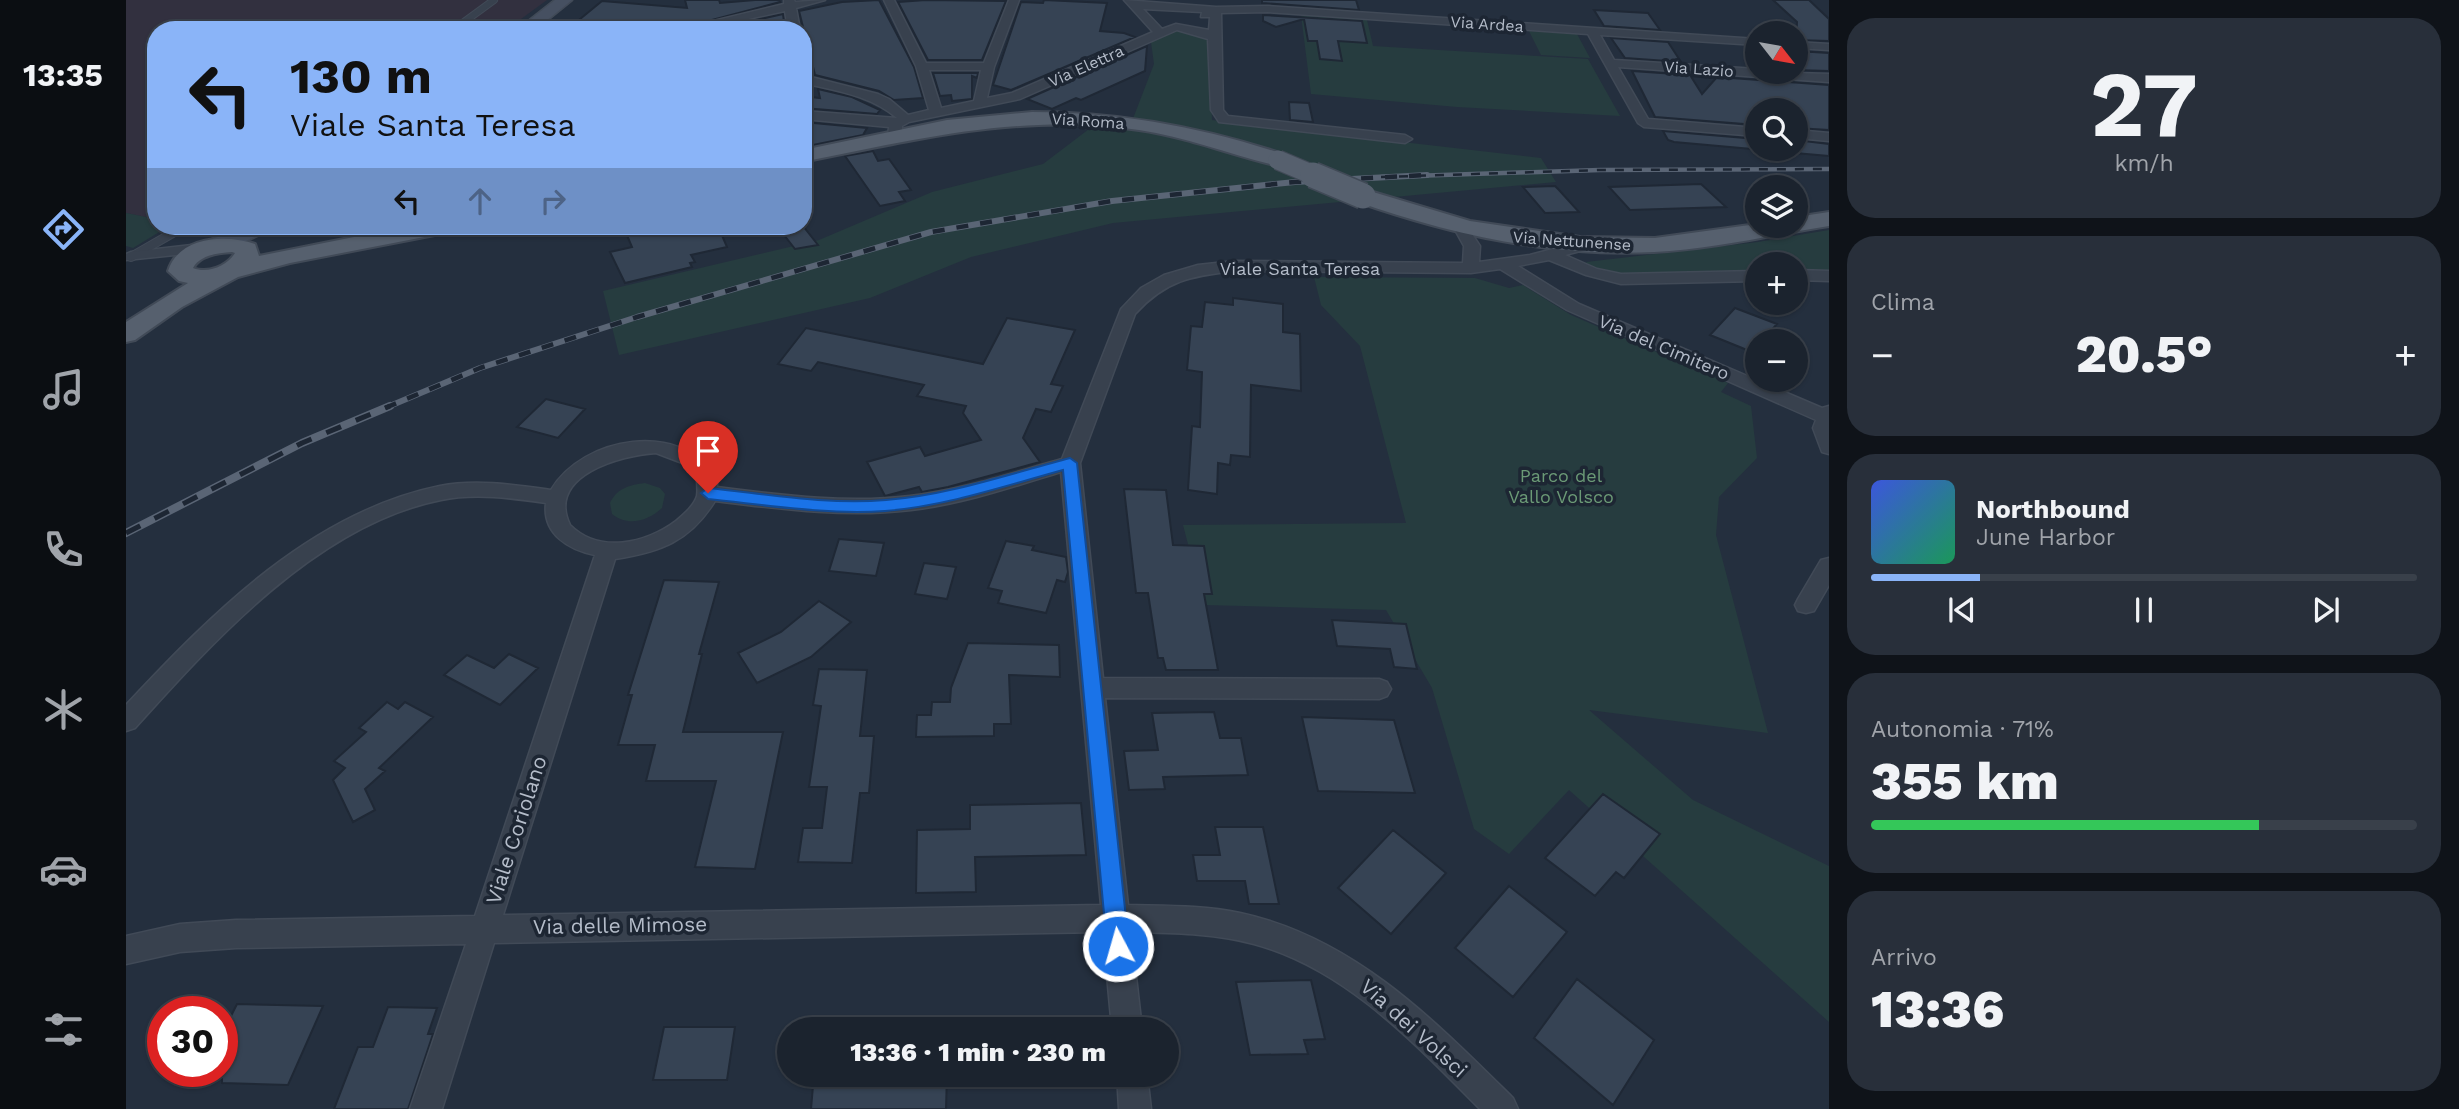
<!DOCTYPE html>
<html lang="it">
<head>
<meta charset="utf-8">
<style>
  :root { --surface:#1b232e; --page:#282f3a; --text:#f1f3f6; --muted:#a0a4aa; --line:#39404a; --accent:#8ab4f8 }
  body { margin:0; font-family:"Work Sans",sans-serif; background:var(--page); color:var(--text); height:100vh; display:flex; flex-direction:column; font-size:26px; white-space:nowrap }
  * { box-sizing:border-box; margin:0 }
  p { font-size:23px; color:var(--muted) }
  .icon { flex:none; width:38px; height:38px; fill:none; stroke:currentColor; stroke-width:2; stroke-linecap:round; stroke-linejoin:round }
  .map { position:relative; flex:1; overflow:hidden }
  .panel { display:flex; flex-direction:column; gap:18px; padding:18px; background:#0f1319; width:630px }
  .panel>* { flex:none }
  .top-card { position:absolute; left:21px; top:21px; width:665px; height:214px; border-radius:28px; box-shadow:0 2px 5px #0004,0 0 0 2px var(--line); background:#8ab4f8; color:#111; overflow:hidden }
  .needle { width:46px; rotate:121deg }
  .buttons { position:absolute; left:1619px; top:21px; display:grid; gap:14px }
  .buttons a { display:grid; place-items:center; width:63px; height:63px; border-radius:50%; background:var(--surface); box-shadow:0 2px 5px #0004,0 0 0 2px var(--line); font-size:35px }
  .speed { position:absolute; left:21px; top:996px; display:flex; gap:14px; font-size:35px; font-weight:700; text-align:center }
  .speed>* { display:grid; place-content:center; width:91px; height:91px; border-radius:50%; background:var(--surface); box-shadow:0 2px 5px #0004,0 0 0 2px var(--line); line-height:1 }
  .speed .limit { border:10px solid #d22; background:#fff; color:#111 }
  .pin { position:absolute; display:grid; place-items:center; width:60px; height:60px; color:#fff; margin:-72px -30px; border-radius:50% 50% 50% 0; rotate:-45deg; box-shadow:0 0 7px #0007 }
  .pin .icon { rotate:45deg }
  .me { position:absolute; width:77px; margin:-38px; rotate:354deg; stroke-linejoin:round; filter:drop-shadow(0 0 5px #0008) }
  .turn { display:flex; align-items:center; gap:24px; height:147px; padding:0 28px; font-size:32px }
  .turn .icon { width:91px; height:91px; stroke-width:2.5 }
  .turn b { display:block; font-size:49px; line-height:60px }
  .lanes { display:flex; align-items:center; height:66px; padding:0 28px; background:#0003; justify-content:center; gap:35px; direction:ltr }
  .lanes .off { opacity:.35 }
  .big { font-size:52px; font-weight:800; line-height:1.1 }
  .panel .card { flex:1; display:flex; flex-direction:column; justify-content:center; gap:10px; min-width:0; padding:0 24px; border-radius:28px; background:var(--page) }
  .panel .dial { align-items:center; gap:0 }
  .dial b { font-size:91px; line-height:1 }
  .song { display:flex; align-items:center; gap:21px }
  .cover { width:84px; height:84px; border-radius:10px; background:linear-gradient(135deg,hsl(230 70% 55%),hsl(150 70% 35%)) }
  .played { height:7px; border-radius:4px; background:linear-gradient(90deg,var(--accent) 20%,var(--line) 20%) }
  .keys { display:flex; justify-content:space-around; direction:ltr }
  .heat { display:flex; justify-content:space-between; align-items:center; font-size:38px; direction:ltr }
  .charge { height:10px; border-radius:5px; background:linear-gradient(90deg,#34c759 71%,var(--line) 0) }
  .trip { position:absolute; left:651px; top:1017px; width:402px; height:70px; border-radius:35px; background:var(--surface); box-shadow:0 2px 5px #0004,0 0 0 2px var(--line); font-weight:800; line-height:70px; text-align:center }
  main { display:flex; flex:1; min-height:0 }
  .dock { display:flex; flex-direction:column; width:126px; justify-content:space-around; align-items:center; background:#0b0e12; color:var(--muted) }
  .dock .icon { width:49px; height:49px }
  .dock .selected { color:var(--accent) }
  .dock b { font-size:32px; color:var(--text) }
  .map>svg:first-child { display:block }
  .medical { fill:#32303f }
  .green { fill:#263c3f }
  .building { fill:#364354; stroke:#1f2835; stroke-width:2 }
  .lines { fill:none; stroke-linecap:round; stroke-linejoin:round }
  .lane-far1-casing { stroke:#414a57; stroke-width:8 }
  .lane-casing { stroke:#414a57; stroke-width:10 }
  .street-casing { stroke:#414a57; stroke-width:3 }
  .secondary-casing { stroke:#414a57; stroke-width:3 }
  .primary-casing { stroke:#414a57; stroke-width:4 }
  .lane-far1 { stroke:#38414e; stroke-width:6 }
  .lane { stroke:#38414e; stroke-width:8 }
  .street { fill:#38414e; fill-rule:evenodd }
  .secondary { fill:#465061; fill-rule:evenodd }
  .primary { fill:#56606e; fill-rule:evenodd }
  .rail-far2-casing { stroke:#5a6575; stroke-width:4.5 }
  .rail-far1-casing { stroke:#5a6575; stroke-width:6 }
  .rail-casing { stroke:#5a6575; stroke-width:8 }
  .rail-far2 { stroke:#1d2633; stroke-width:2.5; stroke-dasharray:9; stroke-linecap:butt }
  .rail-far1 { stroke:#1d2633; stroke-width:4.5; stroke-dasharray:12; stroke-linecap:butt }
  .rail { stroke:#1d2633; stroke-width:5; stroke-dasharray:16; stroke-linecap:butt }
  .primary-bridge-far1-casing { stroke:#414a57; stroke-width:21; stroke-linecap:butt }
  .primary-bridge-casing { stroke:#414a57; stroke-width:28; stroke-linecap:butt }
  .primary-bridge-far1 { stroke:#56606e; stroke-width:19 }
  .primary-bridge { stroke:#56606e; stroke-width:25 }
  .route { fill:#1a73e8; stroke:#114b97; stroke-width:2 }
  .labels { text-anchor:middle; dominant-baseline:central; stroke-width:7; stroke-linejoin:round; paint-order:stroke }
  .far-street-label { font-size:16px; fill:#b4bcc9; stroke:#1d2633 }
  .street-label { font-size:18px; fill:#b4bcc9; stroke:#1d2633 }
  .park-label { font-size:18px; fill:#6b9a76; stroke:#1d2633 }
  .near-street-label { font-size:21px; fill:#b4bcc9; stroke:#1d2633 }
</style>
</head>
<body>
<main>
<nav class="dock">
<b>13:35</b>
<svg class="icon selected" aria-label="directions" viewBox="0 0 24 24"><path d="M12 3l9 9-9 9-9-9zM9 14v-3h6M13 9l2 2-2 2"/></svg>
<svg class="icon" aria-label="music" viewBox="0 0 24 24"><path d="M9 18V5l10-2v13"/><circle cx="6" cy="18" r="3"/><circle cx="16" cy="16" r="3"/></svg>
<svg class="icon" aria-label="phone" viewBox="0 0 24 24"><path d="M5 4h4l2 5-3 2q2 4 5 5l2-3 5 2v4C11 20 4 13 5 4z"/></svg>
<svg class="icon" aria-label="climate" viewBox="0 0 24 24"><path d="M12 3v18M4 7l16 10M4 17L20 7"/></svg>
<svg class="icon" aria-label="car" viewBox="0 0 24 24"><path d="M5 17H2v-5l4-1 3-4h7l3 4 3 1v5h-3M9 17h6M6 11h13"/><circle cx="7" cy="17" r="2"/><circle cx="17" cy="17" r="2"/></svg>
<svg class="icon" aria-label="filters" viewBox="0 0 24 24"><path d="M4 7h16M4 17h16"/><circle cx="9" cy="7" r="2"/><circle cx="15" cy="17" r="2"/></svg>
</nav>
<div class="map">
<svg width="1703" height="1109" viewBox="0 0 1703 1109">
  <rect width="100%" height="100%" fill="#242f3e"/>
  <path class="medical" d="M0 0H421L380 30H30V219L0 213Z"/>
  <path class="green" d="M1175 15 1241 20 1247 46 1462 59 1494 116 1331 107 1185 94Z
    M1050 30 1083 38 1086 120 1415 158 1430 182 987 223 845 257 744 298 493 355 477 291 693 240 806 192 917 164 967 126 1003 129 1028 64 1025 42Z
    M1403 31 1451 34 1464 58 1415 55Z
    M0 213 30 219V226H43L7 248 0 246Z
    M1703 230V272H1670V264H1631V270L1510 276 1464 267 1460 262 1632 242Z
    M1188 277 1349 278 1383 288 1397 285 1445 315 1602 383 1595 392 1625 406 1631 458 1593 497 1590 535 1642 733 1463 710 1567 800 1703 866V1022L1443 790 1383 854 1348 829 1306 688 1260 610 1078 605 1057 525 1280 523 1234 346 1195 305Z
    M519 483 534 488 539 494 536 508C522 521 502 527 486 514L484 503C491 488 504 485 519 483Z"/>
  <path class="building" d="M559 0H593L594 3 629 0H653L654 2 548 30H496L448 24 476 1 561 8Z
    M753 0 788 67 797 98 768 100 753 91 689 75 673 11 716 2Z
    M800 0 880 1 856 60H802L772 2Z
    M918 0 981 3 974 31 998 33 1009 37 885 90 867 85 895 2 917 3Z
    M1136 0H1230L1233 10 1136 3Z
    M1647 0H1683L1703 19V41L1670 40 1671 22Z
    M1468 10 1522 13 1534 30 1478 26Z
    M657 14 659 30H585Z
    M1137 15 1236 21 1241 43 1212 41 1216 61 1194 59 1191 41H1182L1178 19 1150 27 1137 21Z
    M1485 38 1542 42 1555 62 1499 58Z
    M1021 46 1019 71 955 100 950 98 926 109 901 99Z
    M1670 51 1703 53V71L1670 70Z
    M1506 71 1564 75 1576 94 1591 77 1703 85V130L1670 128V110H1631V125L1529 117Z
    M807 73H852L851 78 846 76V99L826 101 825 95 814 96Z
    M692 89 726 97 754 110 751 114 677 108V96L694 98Z
    M1163 102 1183 103 1187 122 1164 120Z
    M677 122 741 128 737 135 677 147Z
    M1537 131 1631 139V149H1670V140L1703 144V156L1548 142 1542 140Z
    M747 151 752 161 763 159 785 190 773 192 779 201 754 206 719 156Z
    M1575 184 1600 207 1504 210 1483 187Z
    M1429 186 1433 190 1453 212 1419 213 1397 187Z
    M497 226H592L601 247 565 255 569 262 564 263 566 267 499 283 484 252 506 247Z
    M651 226H677L692 245 669 249Z
    M1107 298 1157 304V332L1174 334 1175 391 1125 385 1124 457 1105 455 1104 465 1092 463 1091 494 1062 490 1066 426 1074 427 1076 372 1061 370 1065 326 1076 327 1079 302 1107 305Z
    M1609 308 1651 324 1636 341H1631V347L1626 352 1584 335Z
    M881 318 949 330 925 384 937 386 925 412 910 409 897 438 914 462 822 487 796 492 793 487 759 496 741 462 794 447 799 456 855 440 837 413 840 406 791 396 798 385 692 362 685 371 652 364 680 328 857 364Z
    M420 399 459 409 432 438 391 427Z
    M998 489 1040 490 1047 545 1078 546 1086 594H1078L1092 670H1040L1037 658H1032L1022 593H1010Z
    M713 539 758 543 750 576 703 571Z
    M880 541 908 546 906 550 940 557 942 572 939 582 931 580 920 613 872 603 876 591 862 588Z
    M798 563 830 567 821 599 789 594Z
    M538 580 593 582 573 654H576L557 732H657L629 869 569 867 590 781H520L529 745H492L506 695H502Z
    M693 601 725 622 685 657 631 683 612 653 655 632Z
    M1206 620 1280 624 1291 669 1268 667 1264 649 1211 646Z
    M842 643 933 645 934 677 883 675 885 724H868V736L790 737 791 715H805L806 702H824L825 688Z
    M383 654 412 668 374 705 318 675 341 655 368 668Z
    M693 669 741 670 734 736H748L743 793H734L726 863 672 862 677 828H696L701 787H683L695 706 687 705Z
    M261 702 272 709 279 702 307 717 253 768 259 771 239 789 249 810 227 822 207 780 219 768 208 761 240 732 233 728Z
    M1088 712 1094 738H1115L1122 775 1037 777 1039 789 1003 790 998 751 1032 750 1026 713Z
    M1176 717 1268 720 1289 793 1192 791Z
    M1477 794 1534 834 1498 878 1490 872 1469 896 1419 858Z
    M955 803 960 855 849 857 850 892 790 893 791 830 844 829V805Z
    M1089 827H1137L1153 904H1123L1119 881H1071L1067 855H1094Z
    M1267 830 1320 873 1265 934 1212 888Z
    M1383 886 1441 932 1387 997 1329 948Z
    M1451 979 1528 1040 1487 1105 1408 1038Z
    M1185 980 1199 1039 1178 1040 1182 1054 1124 1055 1110 982Z
    M111 1004 197 1006 162 1085 96 1083V1034Z
    M262 1007 311 1008 302 1034H307L282 1109H208L232 1047H247Z
    M538 1027H609L601 1080H527Z
    M688 1074H821L820 1109H685Z"/>
  <g class="lines">
    <defs>
      <path id="lane-far1" d="M327 30 368 0"/>
      <path id="lane" d="M5 257 59 226"/>
      <path id="street" d="M658 0H668L669 2 699 0 670 8 674 30H662L659 11 572 30H550L658 4Z
        M758 0H768L800 63H858L883 0H893L868 67 861 98 886 93 1027 32 998 0 1090 7 1142 6 1631 39V45L1474 35 1488 60 1631 69V72L1703 74V82L1492 67 1522 119 1631 128V136L1518 127 1512 123 1462 34 1142 12 1095 13 1097 110 1102 116 1279 135 1286 139 1279 143 1093 122 1085 110 1082 39 1051 30 894 99 783 122 776 126V138L769 142 762 138 763 127 677 119V111L771 118C744 95 711 91 677 83V75L752 94 763 99 782 115 803 110 790 66ZM1017 9 1076 12 1075 17H1084L1083 30 1050 24 1036 29ZM803 70H855L848 101 815 108Z
        M405 22 455 27 460 30 401 27 399 25Z
        M1670 42 1703 44V50L1670 48Z
        M1670 130 1703 133V141L1670 138Z
        M1335 224 1340 225 1354 246 1353 262 1404 255 1461 240 1466 242 1469 245 1466 248 1439 255 1471 269 1495 274 1631 271V281L1495 284 1460 275 1423 260 1392 266 1453 304 1696 408 1703 406V454L1696 452 1687 428 1690 420 1441 310 1374 269 1345 273 1109 271C1065 276 1040 280 1009 314L954 463 977 678 1253 679 1261 682 1265 689 1261 696 1253 699 979 698 1002 905C1039 906 1077 905 1114 913 1227 937 1308 1020 1387 1098L1392 1109H1354C1288 1043 1220 969 1128 944 1088 933 1046 933 1005 932L1016 1029H986L977 932 368 943 316 1109H284L340 944 110 948 54 952 0 964V936L54 924 110 920 349 916 469 555C443 550 416 534 420 503 386 498 349 493 315 500 193 524 88 640 9 728L0 731V705C86 613 186 512 314 486 350 479 389 485 425 490 457 436 556 420 591 478V487C655 495 720 504 784 496 836 490 886 473 936 459L995 309 1015 288 1038 275 1072 265 1109 261 1337 263 1338 246 1328 228ZM530 453 559 464 571 479C571 484 572 491 571 496 568 506 558 514 550 521 519 544 473 554 444 525 420 475 496 455 530 453ZM935 472 975 905 377 915 489 559C535 552 564 541 589 501 654 509 720 518 785 510 836 504 886 487 935 472Z
        M83 243 88 245 91 248 88 251 0 260V254L5 252Z
        M1670 270 1703 271V281L1670 280Z
        M1703 558V585L1688 611 1680 613 1672 611 1669 605 1672 599 1695 560Z
        M991 1074H1021L1025 1109H993Z"/>
      <path id="secondary" d="M429 0H446L409 30H391Z
        M120 226H148L145 230 97 251H81L78 246 81 241Z"/>
      <path id="primary" d="M906 112C994 112 1076 127 1160 155L1163 160 1160 165 1152 166C1105 155 1061 137 1013 130 895 113 792 139 677 162V150L821 120Z
        M1237 189 1344 221 1454 237 1529 238 1631 224 1670 226V217L1703 212V226C1645 235 1587 249 1528 252 1425 257 1326 235 1229 201L1226 196 1229 191Z
        M283 226H331L327 231 319 233 164 263 112 277 56 307 9 340 0 342V322L62 283 53 281 42 271C53 236 100 234 129 244L133 256ZM106 252 109 253C101 266 82 274 67 268 74 255 92 253 106 252Z"/>
    </defs>
    <use href="#lane-far1" class="lane-far1-casing"/>
    <use href="#lane" class="lane-casing"/>
    <use href="#street" class="street-casing"/>
    <use href="#secondary" class="secondary-casing"/>
    <use href="#primary" class="primary-casing"/>
    <use href="#lane-far1" class="lane-far1"/>
    <use href="#lane" class="lane"/>
    <use href="#street" class="street"/>
    <use href="#secondary" class="secondary"/>
    <use href="#primary" class="primary"/>
    <defs>
      <path id="rail-far2" d="M1255 177 1474 170 1703 169"/>
      <path id="rail-far1" d="M259 408 354 368 511 317 805 232 986 201 1169 182 1301 175"/>
      <path id="rail" d="M0 533 176 443 264 406"/>
    </defs>
    <use href="#rail-far2" class="rail-far2-casing"/>
    <use href="#rail-far1" class="rail-far1-casing"/>
    <use href="#rail" class="rail-casing"/>
    <use href="#rail-far2" class="rail-far2"/>
    <use href="#rail-far1" class="rail-far1"/>
    <use href="#rail" class="rail"/>
    <defs>
      <path id="primary-bridge-far1" d="M1152 160 1192 177"/>
      <path id="primary-bridge" d="M1187 175 1237 196"/>
    </defs>
    <use href="#primary-bridge-far1" class="primary-bridge-far1-casing"/>
    <use href="#primary-bridge" class="primary-bridge-casing"/>
    <use href="#primary-bridge-far1" class="primary-bridge-far1"/>
    <use href="#primary-bridge" class="primary-bridge"/>
  </g>
  <path class="route" d="M944 458 951 463 1003 946 1000 953 992 956 984 953 981 946 937 470C879 486 820 506 759 511 700 515 640 505 582 499L575 493 582 488C641 494 701 505 760 500 823 495 883 474 944 458Z"/>
  <g class="labels">
    <g class="far-street-label">
      <text transform="translate(1361 24) rotate(4)">Via Ardea</text>
      <text transform="translate(960 66) rotate(-24)">Via Elettra</text>
      <text transform="translate(1573 69) rotate(4)">Via Lazio</text>
      <text transform="translate(962 121) rotate(4)">Via Roma</text>
      <text transform="translate(1446 241) rotate(4)">Via Nettunense</text>
    </g>
    <g class="street-label">
      <text x="1174" y="268">Viale Santa Teresa</text>
      <text transform="translate(1538 347) rotate(23)">Via del Cimitero</text>
    </g>
    <g class="park-label">
      <text x="1435" y="475">Parco del<tspan x="1435" dy="21">Vallo Volsco</tspan></text>
    </g>
    <g class="near-street-label">
      <text transform="translate(390 830) rotate(-72)">Viale Coriolano</text>
      <text transform="translate(494 925) rotate(-1)">Via delle Mimose</text>
      <text transform="translate(1288 1028) rotate(42)">Via dei Volsci</text>
    </g>
  </g>
</svg>
<div class="buttons">
<a><svg class="needle" viewBox="-14 -14 28 28"><path d="M0-13l5 13h-10z" fill="#e53935"/><path d="M0 13l5-13h-10z" fill="#a0a4aa"/></svg></a>
<a><svg class="icon" aria-label="search" viewBox="0 0 24 24"><circle cx="10" cy="10" r="6"/><path d="M15 15l6 6"/></svg></a>
<a><svg class="icon" aria-label="layers" viewBox="0 0 24 24"><path d="M12 4l9 5-9 5-9-5zM3 14l9 5 9-5"/></svg></a>
<a>+</a>
<a>−</a>
</div>
<div class="speed"><div class="limit">30</div></div>
<div class="pin" style="left:582px;top:493px;background:#d93025"><svg class="icon" aria-label="arrive" viewBox="0 0 24 24"><path d="M6 21V4h12l-3 4 3 4H6"/></svg></div>
<svg class="me" style="left:992px;top:946px" viewBox="-20 -20 40 40"><circle r="17" fill="#1a73e8" stroke="#fff" stroke-width="3"/><path d="M0-11L8 9 0 5-8 9z" fill="#fff"/></svg>
<div class="trip">13:36 · 1 min · 230 m</div>
<div class="top-card">
<div class="turn"><svg class="icon" aria-label="left" viewBox="0 0 24 24"><path d="M17 20v-9H6M10 6l-5 5 5 5"/></svg><div><b>130 m</b>Viale Santa Teresa</div></div>
<div class="lanes"><svg class="icon" aria-label="left" viewBox="0 0 24 24"><path d="M17 20v-9H6M10 6l-5 5 5 5"/></svg><svg class="icon off" aria-label="ahead" viewBox="0 0 24 24"><path d="M12 20V5M6 11l6-6 6 6"/></svg><svg class="icon off" aria-label="right" viewBox="0 0 24 24"><path d="M7 20v-9h11M14 6l5 5-5 5"/></svg></div>
</div>
</div>
<section class="panel">
<div class="card dial"><b>27</b><p>km/h</p></div>
<div class="card"><p>Clima</p>
<div class="heat"><a>−</a><b class="big">20.5°</b><a>+</a></div>
</div>
<div class="card">
<div class="song"><i class="cover"></i><div><b>Northbound</b><p>June Harbor</p></div></div>
<div class="played"></div>
<div class="keys"><svg class="icon" aria-label="previous" viewBox="0 0 24 24"><path d="M18 5L8 12l10 7zM5 5v14"/></svg><svg class="icon" aria-label="pause" viewBox="0 0 24 24"><path d="M8 5v14M16 5v14"/></svg><svg class="icon" aria-label="next" viewBox="0 0 24 24"><path d="M6 5l10 7-10 7zM19 5v14"/></svg></div>
</div>
<div class="card"><p>Autonomia · 71%</p><b class="big">355 km</b><div class="charge"></div></div>
<div class="card"><p>Arrivo</p><b class="big">13:36</b></div>
</section>
</main>
</body>
</html>
